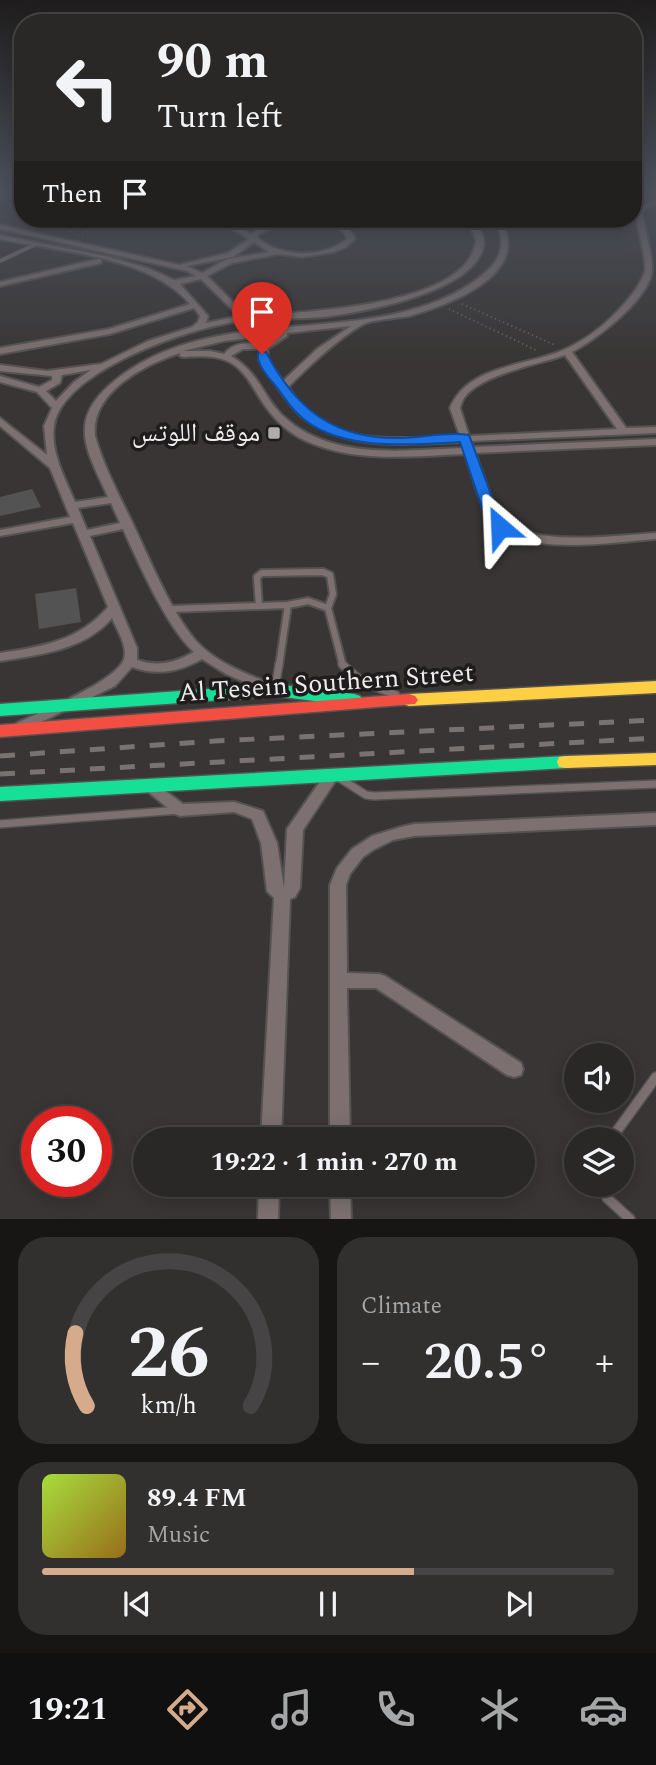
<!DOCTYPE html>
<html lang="en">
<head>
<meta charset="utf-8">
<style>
  :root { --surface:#2a2827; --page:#32302f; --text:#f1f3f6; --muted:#a5a6a7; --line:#464444; --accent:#d6ab8b }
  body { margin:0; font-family:Spectral,"Noto Naskh Arabic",serif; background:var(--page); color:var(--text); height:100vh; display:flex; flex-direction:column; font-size:26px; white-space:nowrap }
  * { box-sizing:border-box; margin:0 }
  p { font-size:23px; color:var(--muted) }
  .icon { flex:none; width:38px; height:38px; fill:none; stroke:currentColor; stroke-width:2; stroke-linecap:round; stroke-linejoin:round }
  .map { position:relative; height:1219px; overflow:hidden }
  .side { display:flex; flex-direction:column; gap:18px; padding:18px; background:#171615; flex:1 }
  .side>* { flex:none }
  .top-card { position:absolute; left:14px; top:14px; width:628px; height:214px; border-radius:28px; box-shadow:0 4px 18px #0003,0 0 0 2px var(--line); background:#2a2827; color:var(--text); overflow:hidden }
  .tools { position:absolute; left:564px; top:1043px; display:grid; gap:14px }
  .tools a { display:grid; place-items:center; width:70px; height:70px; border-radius:50%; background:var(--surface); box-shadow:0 4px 18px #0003,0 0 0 2px var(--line); font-size:35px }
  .speed { position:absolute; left:21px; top:1106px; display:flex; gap:14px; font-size:35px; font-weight:700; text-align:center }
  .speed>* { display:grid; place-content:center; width:91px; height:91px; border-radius:50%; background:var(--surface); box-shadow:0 4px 18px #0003,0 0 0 2px var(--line); line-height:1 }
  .speed .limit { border:10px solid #d22; background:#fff; color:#111 }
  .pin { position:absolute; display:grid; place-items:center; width:60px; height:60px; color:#fff; margin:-72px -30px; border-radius:50% 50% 50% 0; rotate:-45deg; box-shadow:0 0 7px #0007 }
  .pin .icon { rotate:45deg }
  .me { position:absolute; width:77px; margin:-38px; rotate:334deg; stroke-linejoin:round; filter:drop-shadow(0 0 5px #0008) }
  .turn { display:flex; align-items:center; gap:24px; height:147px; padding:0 28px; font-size:32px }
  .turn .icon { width:91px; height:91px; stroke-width:2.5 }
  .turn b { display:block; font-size:49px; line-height:60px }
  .then { display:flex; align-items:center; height:66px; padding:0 28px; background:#0003; gap:14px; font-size:26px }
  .big { font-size:52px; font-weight:700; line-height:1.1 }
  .side .tile { flex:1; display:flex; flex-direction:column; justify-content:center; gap:10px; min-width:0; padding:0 24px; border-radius:28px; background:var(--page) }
  .side .dial { align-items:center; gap:0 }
  .dial svg { height:182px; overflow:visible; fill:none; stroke:var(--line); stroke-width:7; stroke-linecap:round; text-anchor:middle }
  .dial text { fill:var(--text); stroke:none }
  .song { display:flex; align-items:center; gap:21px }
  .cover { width:84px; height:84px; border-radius:10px; background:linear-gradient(135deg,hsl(80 70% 55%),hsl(40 70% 35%)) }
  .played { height:7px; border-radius:4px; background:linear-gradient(90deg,var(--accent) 65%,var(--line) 65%) }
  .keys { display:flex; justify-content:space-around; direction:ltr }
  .heat { display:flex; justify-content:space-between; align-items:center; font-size:38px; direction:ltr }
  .side .tiles { flex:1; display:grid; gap:18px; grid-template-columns:1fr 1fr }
  .tile:last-child { grid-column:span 2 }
  .trip { position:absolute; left:133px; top:1127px; width:402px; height:70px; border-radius:35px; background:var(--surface); box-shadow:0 4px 18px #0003,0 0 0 2px var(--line); font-weight:700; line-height:70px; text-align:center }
  .dock { display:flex; height:112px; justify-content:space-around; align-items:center; background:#111010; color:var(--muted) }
  .dock .icon { width:49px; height:49px }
  .dock .selected { color:var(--accent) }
  .dock b { font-size:32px; color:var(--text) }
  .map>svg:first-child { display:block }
  .building { fill:#545353 }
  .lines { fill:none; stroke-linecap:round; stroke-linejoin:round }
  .lane-far3-casing { stroke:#555252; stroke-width:5 }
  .lane-far2-casing { stroke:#555252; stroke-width:10 }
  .lane-far1-casing { stroke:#555252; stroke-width:10 }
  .lane-casing { stroke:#555252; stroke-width:12 }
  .street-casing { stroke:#555252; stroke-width:4 }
  .fast-casing { stroke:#555252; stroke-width:3 }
  .slow-casing { stroke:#555252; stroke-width:3 }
  .jam-casing { stroke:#555252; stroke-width:3 }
  .path { stroke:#706b6a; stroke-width:2; stroke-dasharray:1 3.5; stroke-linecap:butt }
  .lane-far3 { stroke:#7c7170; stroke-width:3.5 }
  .lane-far2 { stroke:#7c7170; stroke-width:6 }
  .lane-far1 { stroke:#7c7170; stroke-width:7 }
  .lane { stroke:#7c7170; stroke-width:9 }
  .street { fill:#7c7170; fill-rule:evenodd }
  .fast { fill:#16e098; fill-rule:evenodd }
  .slow { fill:#ffcf43; fill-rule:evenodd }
  .jam { fill:#f24e42; fill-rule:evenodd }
  .rail { stroke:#797271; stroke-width:5; stroke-dasharray:15 15; stroke-linecap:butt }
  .route { fill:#1a73e8; stroke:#114b97; stroke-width:2 }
  .poi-dot { fill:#b0acac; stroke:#1e1c1c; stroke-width:2.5 }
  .labels { text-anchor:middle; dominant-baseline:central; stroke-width:7; stroke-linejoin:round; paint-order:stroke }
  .poi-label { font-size:26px; fill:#f0ecec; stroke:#1e1c1c; text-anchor:end }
  .street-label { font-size:26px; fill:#f0ecec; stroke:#1e1c1c }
</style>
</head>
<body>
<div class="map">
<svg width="656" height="1219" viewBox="0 0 656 1219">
  <rect width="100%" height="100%" fill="#383534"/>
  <path class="building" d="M32 489 41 507 0 516V497Z
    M76 588 81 622 39 629 35 594Z"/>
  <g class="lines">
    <defs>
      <path id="lane-far3" d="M0 261 34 245"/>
      <path id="lane-far2" d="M259 606 257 577 262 573 323 572 330 575 333 594 328 608
        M171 609 288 605
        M279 666 288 605 308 601 328 608 343 666"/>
      <path id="lane-far1" d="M342 664 363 682 396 695
        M275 690 279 664
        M341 779 366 795 374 796 656 784
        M0 824 180 810"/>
      <path id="lane" d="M611 1139 656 1077
        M602 1185 607 1198 630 1219"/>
      <path id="street" d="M656 201V205L646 208 642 213C645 231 651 249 652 267 654 296 596 340 572 352L626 428 656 427V433L471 441 473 447 656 439V445L475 453C481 469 486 484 492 500 493 504 494 511 497 515 520 549 620 535 656 533V539C612 542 521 558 489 520 482 511 470 467 465 454 412 456 352 464 302 439 286 431 273 418 263 403 252 387 245 368 225 360 212 355 197 356 183 357L180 356V353C144 365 91 392 95 436 104 467 119 495 133 524 149 558 171 612 196 641 217 664 251 676 280 687L282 690 275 694 270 693 226 674 202 659C179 672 157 676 132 667L115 686 27 729H17L15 726 17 723C40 712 117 681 124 659 128 646 117 630 112 618 85 650 39 655 0 661V653C41 647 79 641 108 607L73 523 0 536V530L70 517 50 468 0 426V418L47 455 44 426 52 408 37 392 0 382V376L39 387 52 380V376L0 371V365L47 371 101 364 148 341 192 327 198 322 200 316 194 308 110 334 0 354V348L109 329 190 304C149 256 60 252 0 239V235L109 257 150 269 174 280 196 276 187 271 0 229V225L179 265 228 253 249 239 232 229 190 219C212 219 232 223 251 234L273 222 253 221 250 219H277V221C301 219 344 210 355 239L346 247 334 252 302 257 278 254 232 263 207 276 247 316C298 312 470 308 476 240L467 219H473C477 225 484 234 484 243 479 292 363 312 324 317 290 320 256 317 224 324 177 333 62 373 54 426 50 452 66 480 75 502L108 497C99 476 83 450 85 427 86 409 99 394 112 383 194 314 311 336 407 311 437 303 464 292 487 271 504 256 505 238 494 219H500C534 274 449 305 409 316 398 318 369 320 362 325 336 340 310 365 288 387 293 394 298 402 304 408 340 447 412 438 460 436L450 408C467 366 524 366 561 351 585 341 608 323 625 303 632 295 642 282 645 271 647 261 637 225 635 213L642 206ZM310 222C325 223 341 223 347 239 325 258 280 258 258 238V235L278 225ZM254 242 269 252 227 259 202 273 187 266 233 257ZM201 279 239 316 206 323 208 316 180 284ZM351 326 317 349 283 381 267 360 268 349 287 336V333ZM279 334 263 345C248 342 234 342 224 354L210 351H183L224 341ZM243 349H260L259 360C270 375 287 404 301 416 346 452 408 444 462 442L463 448C404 450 331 461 283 416 262 396 260 373 231 356ZM565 355 617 429 469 436 460 408C461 405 462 401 464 398 479 375 540 364 565 355ZM91 370 74 382 56 401 46 391 60 383 62 375ZM111 503 120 523 87 530 78 508ZM123 529C139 564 167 628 194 652 175 663 157 667 137 660V648L90 536Z
        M98 259H101V263L0 286V282Z
        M333 769 338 770 340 774 303 830 300 888 295 897 290 899 281 1139H261L274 898 267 891 261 843 252 819 234 812 180 816 175 814 140 785 142 781 147 780 152 781 183 804 234 802 263 811 277 843 284 888 287 829 328 770Z
        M656 813V825L414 836 393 840 373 850 363 857 350 874 346 885 347 973 379 974 385 976 521 1063 523 1069 521 1075 514 1077 507 1075 376 988H347L350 1139H330V885L337 868 352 849 372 836 401 827 414 824Z
        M259 1185H279L278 1219H258Z
        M330 1185H350L351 1219H331Z"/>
      <path id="fast" d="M275 684 354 694 360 696 363 700 360 704 354 706 275 696 0 716V704Z
        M566 756 573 757 575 762 573 767 566 768 0 801V787Z"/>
      <path id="slow" d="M656 681V693L409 706 403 704 400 700 403 696 409 694Z
        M656 753V765L566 768 559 767 557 762 559 757 566 756Z"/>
      <path id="jam" d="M409 694 415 696 418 700 415 704 0 737V725Z"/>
    </defs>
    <use href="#lane-far3" class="lane-far3-casing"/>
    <use href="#lane-far2" class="lane-far2-casing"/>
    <use href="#lane-far1" class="lane-far1-casing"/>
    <use href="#lane" class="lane-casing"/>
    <use href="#street" class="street-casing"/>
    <use href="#fast" class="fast-casing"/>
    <use href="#slow" class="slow-casing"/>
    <use href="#jam" class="jam-casing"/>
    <path class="path" d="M509 222 628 220
      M71 232 95 219
      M82 234 110 219
      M462 304 555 345
      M449 309 538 351"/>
    <use href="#lane-far3" class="lane-far3"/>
    <use href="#lane-far2" class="lane-far2"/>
    <use href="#lane-far1" class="lane-far1"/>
    <use href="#lane" class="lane"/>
    <use href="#street" class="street"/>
    <use href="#fast" class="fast"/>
    <use href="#slow" class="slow"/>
    <use href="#jam" class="jam"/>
    <path class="rail" d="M0 756 215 741 656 720
      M0 774 656 738"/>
  </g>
  <linearGradient id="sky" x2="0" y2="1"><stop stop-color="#1f1d1d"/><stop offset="0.53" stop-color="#4d515c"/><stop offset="1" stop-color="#4d515c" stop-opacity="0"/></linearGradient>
  <rect width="656" height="361" fill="url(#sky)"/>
  <path class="route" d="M258 352H266C295 408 333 439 399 438 421 438 447 431 469 435L499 516 507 527 505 530H495L485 517 460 442C411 445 335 452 298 414 290 407 284 397 278 389 269 378 256 365 258 352Z"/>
  <rect class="poi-dot" x="267" y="426" width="14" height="14" rx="3.5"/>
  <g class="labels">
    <g class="poi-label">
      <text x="260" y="433">موقف اللوتس</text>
    </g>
    <g class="street-label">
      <text transform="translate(326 683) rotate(-4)">Al Tesein Southern Street</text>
    </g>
  </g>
</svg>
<div class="tools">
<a><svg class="icon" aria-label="sound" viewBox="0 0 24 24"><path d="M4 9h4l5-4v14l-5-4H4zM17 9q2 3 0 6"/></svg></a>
<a><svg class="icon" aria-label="layers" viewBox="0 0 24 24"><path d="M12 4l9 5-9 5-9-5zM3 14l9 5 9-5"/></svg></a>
</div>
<div class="speed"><div class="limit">30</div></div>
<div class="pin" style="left:262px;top:354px;background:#d93025"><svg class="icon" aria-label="arrive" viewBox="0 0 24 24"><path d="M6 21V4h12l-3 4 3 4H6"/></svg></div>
<svg class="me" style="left:500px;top:527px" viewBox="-20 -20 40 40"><path d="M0-17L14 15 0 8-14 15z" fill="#1a73e8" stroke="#fff" stroke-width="4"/></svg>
<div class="trip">19:22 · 1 min · 270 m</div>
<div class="top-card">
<div class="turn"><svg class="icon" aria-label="left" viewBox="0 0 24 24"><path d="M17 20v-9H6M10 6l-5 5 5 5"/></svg><div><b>90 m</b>Turn left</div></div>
<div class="then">Then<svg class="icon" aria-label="arrive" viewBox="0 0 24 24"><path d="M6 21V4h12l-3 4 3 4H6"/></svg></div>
</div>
</div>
<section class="side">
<div class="tiles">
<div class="tile dial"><svg viewBox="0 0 100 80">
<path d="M14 69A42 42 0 1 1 86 69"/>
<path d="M14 69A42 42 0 0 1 9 37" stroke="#d6ab8b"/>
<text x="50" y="56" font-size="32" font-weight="700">26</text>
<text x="50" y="72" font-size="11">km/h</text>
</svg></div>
<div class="tile"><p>Climate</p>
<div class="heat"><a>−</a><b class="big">20.5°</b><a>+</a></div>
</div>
<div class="tile">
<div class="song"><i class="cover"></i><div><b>89.4 FM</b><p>Music</p></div></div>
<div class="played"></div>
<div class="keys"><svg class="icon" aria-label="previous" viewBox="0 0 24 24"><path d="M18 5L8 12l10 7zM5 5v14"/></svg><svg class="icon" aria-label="pause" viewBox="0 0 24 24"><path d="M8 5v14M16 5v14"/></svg><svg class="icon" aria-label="next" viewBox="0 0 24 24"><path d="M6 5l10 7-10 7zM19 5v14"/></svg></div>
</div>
</div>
</section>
<nav class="dock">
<b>19:21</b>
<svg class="icon selected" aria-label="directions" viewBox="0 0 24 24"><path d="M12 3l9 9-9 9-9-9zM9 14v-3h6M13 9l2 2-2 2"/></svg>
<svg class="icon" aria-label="music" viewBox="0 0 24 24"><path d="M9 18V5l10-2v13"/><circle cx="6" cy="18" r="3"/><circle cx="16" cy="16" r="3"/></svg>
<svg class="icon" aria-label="phone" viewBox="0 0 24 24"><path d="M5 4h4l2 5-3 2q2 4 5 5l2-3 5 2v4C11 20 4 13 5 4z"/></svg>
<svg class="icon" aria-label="climate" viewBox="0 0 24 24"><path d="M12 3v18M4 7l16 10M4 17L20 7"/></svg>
<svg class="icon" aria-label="car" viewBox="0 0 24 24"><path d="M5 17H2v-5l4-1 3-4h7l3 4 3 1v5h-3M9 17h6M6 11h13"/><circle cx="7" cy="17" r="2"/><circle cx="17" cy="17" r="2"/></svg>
</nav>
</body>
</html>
